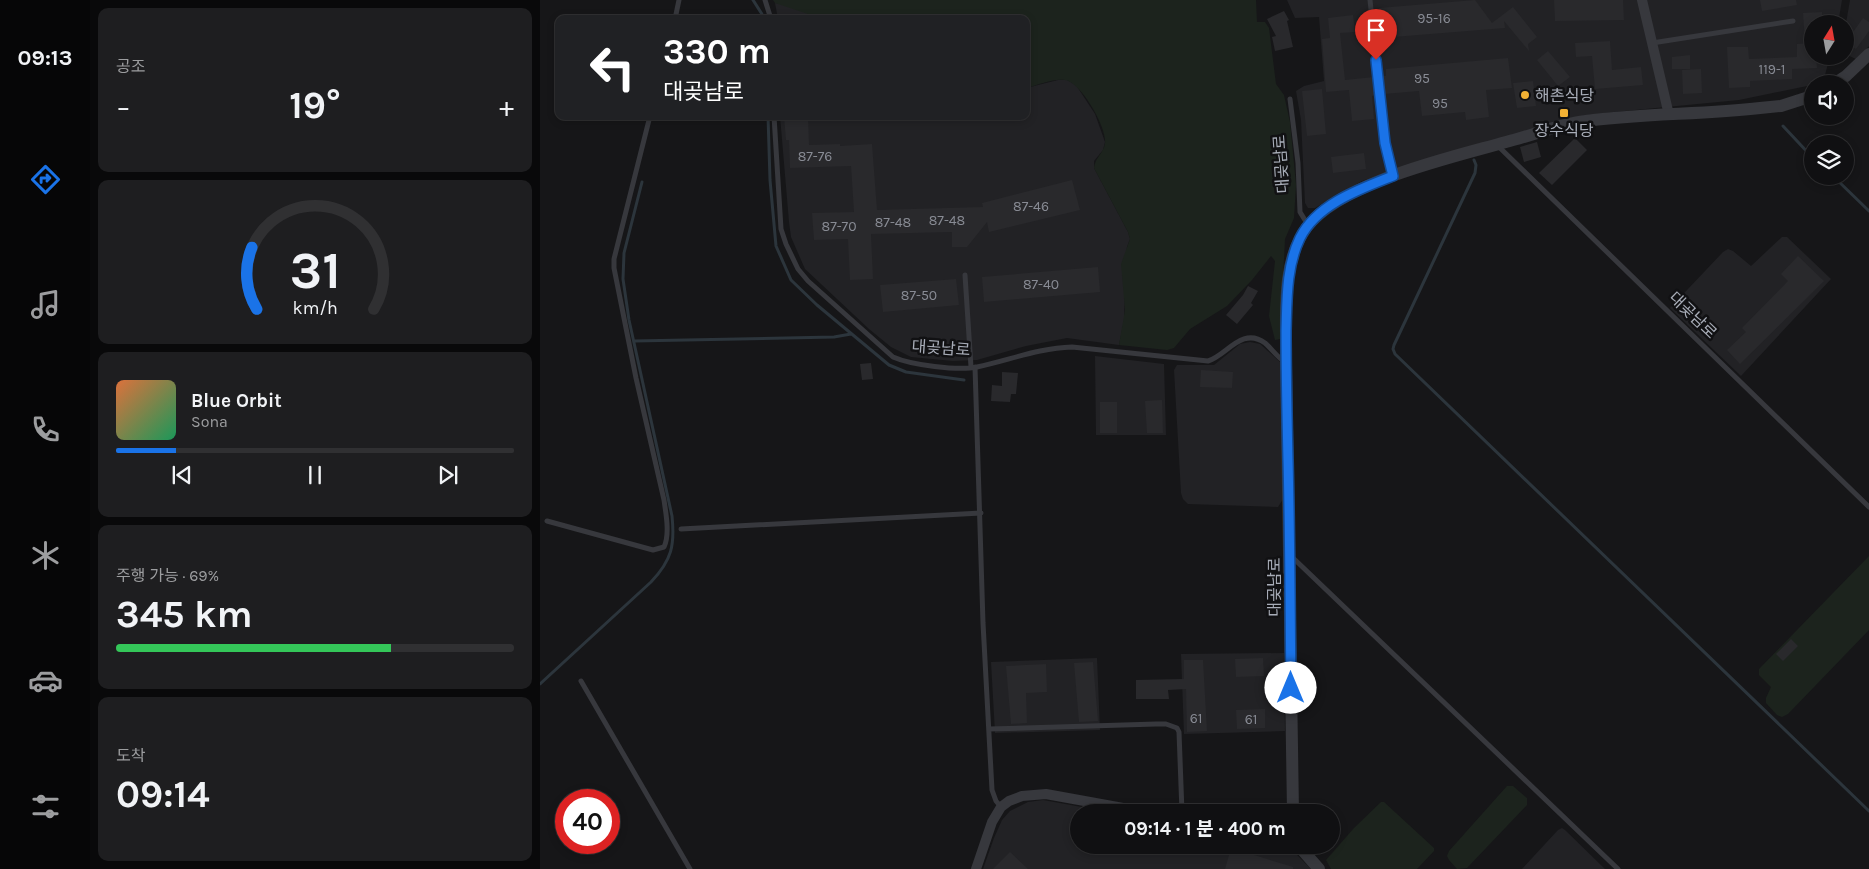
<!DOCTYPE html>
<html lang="ko">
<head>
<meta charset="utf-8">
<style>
  :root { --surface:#101012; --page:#1e1e20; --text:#f1f3f6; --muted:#9c9d9f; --line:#303032; --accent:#1a73e8 }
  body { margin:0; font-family:Karla,"Noto Sans KR",sans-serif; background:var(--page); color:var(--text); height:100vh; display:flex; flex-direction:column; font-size:19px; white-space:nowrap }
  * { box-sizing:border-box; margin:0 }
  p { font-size:16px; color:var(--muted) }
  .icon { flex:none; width:28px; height:28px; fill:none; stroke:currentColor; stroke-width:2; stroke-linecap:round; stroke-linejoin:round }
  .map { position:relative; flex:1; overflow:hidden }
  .side { display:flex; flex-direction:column; gap:8px; padding:8px; background:#09090a; width:450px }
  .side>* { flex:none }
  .guide { position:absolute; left:15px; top:15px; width:475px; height:105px; border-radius:10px; box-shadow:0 2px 8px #0003,0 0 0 1px var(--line); background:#202124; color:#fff; overflow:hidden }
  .needle { width:32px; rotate:11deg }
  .buttons { position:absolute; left:1264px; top:15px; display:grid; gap:10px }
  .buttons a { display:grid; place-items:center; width:50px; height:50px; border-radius:50%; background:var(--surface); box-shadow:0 2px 8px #0003,0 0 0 1px var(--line); font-size:25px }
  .speed { position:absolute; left:15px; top:789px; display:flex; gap:10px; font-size:25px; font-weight:700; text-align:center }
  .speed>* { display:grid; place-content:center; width:65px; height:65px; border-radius:50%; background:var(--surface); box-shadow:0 2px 8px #0003,0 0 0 1px var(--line); line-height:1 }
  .speed .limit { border:8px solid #d22; background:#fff; color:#111 }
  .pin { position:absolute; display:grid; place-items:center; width:42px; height:42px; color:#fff; margin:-51px -21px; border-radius:50% 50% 50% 0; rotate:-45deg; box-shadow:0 0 5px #0007 }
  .pin .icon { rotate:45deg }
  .me { position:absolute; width:55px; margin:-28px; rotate:0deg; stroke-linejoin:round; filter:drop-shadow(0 0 4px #0008) }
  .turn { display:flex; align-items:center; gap:18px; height:105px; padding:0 25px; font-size:22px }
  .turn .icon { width:65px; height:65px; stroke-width:2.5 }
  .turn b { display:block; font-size:35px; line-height:42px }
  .big { font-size:38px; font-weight:700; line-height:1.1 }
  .side .card { flex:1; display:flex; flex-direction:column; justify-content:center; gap:8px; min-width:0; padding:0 18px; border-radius:10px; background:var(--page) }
  .side .dial { align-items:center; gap:0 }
  .dial svg { height:130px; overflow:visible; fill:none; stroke:var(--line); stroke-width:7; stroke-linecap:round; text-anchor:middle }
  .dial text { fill:var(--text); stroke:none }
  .song { display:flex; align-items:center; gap:15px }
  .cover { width:60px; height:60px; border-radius:8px; background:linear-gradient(135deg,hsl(20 70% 55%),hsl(150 70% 35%)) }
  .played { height:5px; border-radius:2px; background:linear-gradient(90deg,var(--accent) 15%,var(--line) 15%) }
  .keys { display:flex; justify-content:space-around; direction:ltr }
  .heat { display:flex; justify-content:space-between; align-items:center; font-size:28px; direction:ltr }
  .charge { height:8px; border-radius:4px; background:linear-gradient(90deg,#34c759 69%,var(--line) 0) }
  .trip { position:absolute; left:530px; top:804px; width:270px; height:50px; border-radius:25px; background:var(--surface); box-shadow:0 2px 8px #0003,0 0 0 1px var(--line); font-weight:700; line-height:50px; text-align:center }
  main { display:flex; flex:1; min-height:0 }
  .menu { display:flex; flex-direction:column; width:90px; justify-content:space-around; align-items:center; background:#060607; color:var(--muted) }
  .menu .icon { width:35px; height:35px }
  .menu .active { color:var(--accent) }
  .menu b { font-size:22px; color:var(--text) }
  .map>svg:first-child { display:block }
  .built { fill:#222225 }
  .green { fill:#1c231d }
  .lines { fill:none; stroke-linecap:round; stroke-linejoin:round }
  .stream { stroke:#2c353c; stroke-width:3 }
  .building { fill:#29292c }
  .service { stroke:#37383d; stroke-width:5 }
  .minor { stroke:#37383d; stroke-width:10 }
  .tertiary { stroke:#37383d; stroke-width:12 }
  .route-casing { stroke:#114b97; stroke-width:12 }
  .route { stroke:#1a73e8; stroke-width:9 }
  .poi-dot { fill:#f2b134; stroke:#111113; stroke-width:2 }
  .labels { text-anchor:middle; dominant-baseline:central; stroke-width:5; stroke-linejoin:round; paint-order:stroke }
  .number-label { font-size:14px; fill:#888b94 }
  .poi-label { font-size:16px; fill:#a8adb8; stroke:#111113; text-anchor:start }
  .street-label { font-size:16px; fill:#a8adb8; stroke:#111113 }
</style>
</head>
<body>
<main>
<nav class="menu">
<b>09:13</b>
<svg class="icon active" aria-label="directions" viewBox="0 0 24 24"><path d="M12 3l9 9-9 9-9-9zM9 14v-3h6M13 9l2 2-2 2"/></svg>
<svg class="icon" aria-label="music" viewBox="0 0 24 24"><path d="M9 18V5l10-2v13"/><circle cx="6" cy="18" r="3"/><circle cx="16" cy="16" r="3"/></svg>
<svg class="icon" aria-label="phone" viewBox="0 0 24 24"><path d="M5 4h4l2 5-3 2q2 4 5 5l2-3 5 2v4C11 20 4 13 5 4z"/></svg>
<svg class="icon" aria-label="climate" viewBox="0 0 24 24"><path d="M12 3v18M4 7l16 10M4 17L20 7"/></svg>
<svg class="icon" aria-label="car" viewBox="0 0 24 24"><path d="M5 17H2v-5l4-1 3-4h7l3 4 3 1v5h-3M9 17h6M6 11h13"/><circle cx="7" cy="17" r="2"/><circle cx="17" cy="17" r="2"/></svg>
<svg class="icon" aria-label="filters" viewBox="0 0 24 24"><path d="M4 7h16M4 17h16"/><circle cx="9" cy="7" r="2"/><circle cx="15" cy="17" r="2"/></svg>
</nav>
<section class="side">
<div class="card"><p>공조</p>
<div class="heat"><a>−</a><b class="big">19°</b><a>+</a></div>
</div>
<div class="card dial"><svg viewBox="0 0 100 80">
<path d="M14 69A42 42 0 1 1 86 69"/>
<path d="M14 69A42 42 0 0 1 11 31" stroke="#1a73e8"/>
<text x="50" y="56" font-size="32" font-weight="700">31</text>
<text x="50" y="72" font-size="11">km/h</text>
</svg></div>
<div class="card">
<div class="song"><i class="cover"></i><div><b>Blue Orbit</b><p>Sona</p></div></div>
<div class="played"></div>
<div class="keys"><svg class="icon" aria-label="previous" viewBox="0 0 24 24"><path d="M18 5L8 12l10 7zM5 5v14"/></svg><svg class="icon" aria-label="pause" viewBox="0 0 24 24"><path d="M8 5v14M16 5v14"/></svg><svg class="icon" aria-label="next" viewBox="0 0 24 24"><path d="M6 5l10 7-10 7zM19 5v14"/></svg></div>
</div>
<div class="card"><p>주행 가능 · 69%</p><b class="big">345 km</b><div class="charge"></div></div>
<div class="card"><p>도착</p><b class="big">09:14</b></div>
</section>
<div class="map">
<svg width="1329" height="869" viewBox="0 0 1329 869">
  <rect width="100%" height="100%" fill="#161618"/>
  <path class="built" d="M747 0H1302L1298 24H1272V56H1290L1285 75 1281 81 1272 85 1199 100 1054 114 1031 118 856 169 822 181 775 208H768L765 203 761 120 756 91 764 86 784 81 779 17 755 18Z
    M1310 0H1329V46L1316 59 1305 54V29Z
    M235 3 243 4 283 19H238Z
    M518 80H527L536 85 555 114 565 142 563 150 554 161V168L588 232 590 239 587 247 584 320 579 345 527 338 486 346 437 360 413 361 371 357 351 347 329 329 265 269 251 237 249 222 240 116H367L371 118 388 116H486V88Z
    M1242 237H1247L1291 279 1201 376 1130 308 1183 252 1188 249 1193 251 1211 266Z
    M710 342 720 344 740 362 743 499 738 507 648 504 643 499 641 493 634 370 637 365H674L700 344Z
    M555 356 624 364 626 435H556Z
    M744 653 745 731 644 734 641 654Z
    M557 658 560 730 455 733 451 662Z
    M503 800 569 812H539V845H734L754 852 771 869H443L454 838 462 820 470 811 488 802Z
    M1022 828 1025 830 1065 869H982L1018 830Z"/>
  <path class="green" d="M233 0H716L717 22H725L729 28 736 84 744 95 750 122 756 185 754 218 745 239 740 339 735 340 729 316 735 261 731 256 712 280 687 306 650 329 634 348 627 350 579 345 585 310 581 264 590 239 588 232 554 168C555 157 564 153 565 143 567 128 541 82 525 80 513 78 498 85 486 88V19H283L235 3Z
    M1329 556V630L1248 714 1242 717 1237 715 1226 703V698L1231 687 1219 675V669Z
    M967 786H973L987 798V805L927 868 917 869 909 860 907 856 909 851Z
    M841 802H844L894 848V851L877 869H791L786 860 814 828Z"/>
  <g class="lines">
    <path class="stream" d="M213 0 225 19
      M228 116 230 180 236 246 251 280 277 305 349 365 366 372 424 380
      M1243 126 1272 157
      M934 160 936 165 935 173 854 345 853 349 855 354 1329 811
      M1293 176 1329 211
      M94 341 294 337 311 334
      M0 684 111 582C132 560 135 545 132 516L89 320 83 279 84 253 102 182"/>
  </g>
  <path class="building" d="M935 0 952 23 973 7 997 37 988 44 989 51 964 21 965 28 841 38 839 8Z
    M1014 0H1083L1084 20 1015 21Z
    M1220 0H1256L1257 5 1222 11Z
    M744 11 749 20 747 21 753 47 735 51 732 37 736 36 727 19Z
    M1282 12 1283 24H1272V42H1265L1263 13Z
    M813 15 815 32 800 33 805 80 834 77 836 95 832 96 834 119 812 121 809 90 786 92 782 39 790 38 788 18Z
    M1323 18 1329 22V31L1316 49 1306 42Z
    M1070 41 1072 70 1101 67 1103 85 1055 89 1052 56 1036 57 1035 43Z
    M1272 43V56H1276L1277 68 1252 69V79L1210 81V87L1189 88 1187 47H1208L1209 59 1257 57V44Z
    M1008 51 1030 77 1018 86 997 60Z
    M1150 55V69H1132V57Z
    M968 58 972 88 946 90 949 117 926 120 925 112 882 116 879 91 844 94 842 76H846V69Z
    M1161 69 1162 93 1143 94 1142 70Z
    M993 81 996 106 977 108 973 83Z
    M782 89 786 134 767 136 762 91Z
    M244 116H268L269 145 300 144V146L332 144 337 210 443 207 442 203 532 180 540 210 449 232 447 222 427 247H412V232L331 234 333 279 310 280 308 239 274 240 272 213 314 212 311 166 250 168 249 140H246Z
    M1035 138 1047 150 1012 185 999 173Z
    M997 142 1001 157 984 162 980 147Z
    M824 153 826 169 793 173 791 157Z
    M1258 256 1284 281 1200 364 1187 350 1206 332 1202 328 1248 281 1241 274Z
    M558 267 560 292 444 302 442 277Z
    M416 279 419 305 343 312 340 285Z
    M708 286 718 291 711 303 713 305 697 324 686 315 703 295Z
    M331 363 333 379 322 380 320 364Z
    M661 370 693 372 692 388 660 387Z
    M462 372 478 373 476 394H471L470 402 451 401 452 385 462 386Z
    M622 400 623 433H607L605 401Z
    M560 402H577V433H560Z
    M1251 639 1258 646 1243 661 1236 654Z
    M723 658 724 676 696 677 695 659Z
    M644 660H663L667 731 647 732 646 689 628 690 629 699H596V680L644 679Z
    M553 662 558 721 539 722 534 663Z
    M506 664 507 692 486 693 487 723 471 724 466 666Z
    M725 709V728L697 729 696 710Z
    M691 848 753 867V869H685Z
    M470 852 488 869H453Z"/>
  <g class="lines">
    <path class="service" d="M225 0 231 19
      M830 0 845 143 853 175
      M135 19 139 0
      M1112 43 1253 21
      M750 99 758 163 760 212 768 225
      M234 116 241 229 246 244 258 269 268 281 353 357C371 365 418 371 437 367 470 360 499 348 532 347L668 361C686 356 702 326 725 343 732 349 737 357 745 362
      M957 145 1329 507
      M425 275 431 367
      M435 367 443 623 452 790 456 801 461 807
      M7 521 113 550 124 547C130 534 126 514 124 500L96 378 74 268V259L110 116
      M141 529 441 513
      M751 556 1078 869
      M41 681 150 869
      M449 729 616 724H626L637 728 639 732 642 812"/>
    <path class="minor" d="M1102 0 1129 115
      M436 869 452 822 461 807 469 801 482 796 506 794 605 812"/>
    <path class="tertiary" d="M1294 84 1306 76 1329 54
      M753 812 746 362C747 319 740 263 767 227 801 182 913 157 966 142 990 136 1015 126 1039 122 1099 113 1160 115 1220 108L1241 106 1272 96
      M758 845 779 869"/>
  </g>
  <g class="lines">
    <defs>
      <path id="route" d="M751 688C750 612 750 536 748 460 747 417 746 374 746 331 747 300 746 267 760 238 777 204 820 189 853 176L845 143 836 60"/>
    </defs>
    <use href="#route" class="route-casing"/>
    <use href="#route" class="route"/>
  </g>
  <g class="poi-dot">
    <circle cx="985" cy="95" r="5"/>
    <rect x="1019" y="108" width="10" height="10" rx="2.5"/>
  </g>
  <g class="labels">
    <g class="number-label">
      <text x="894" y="18">95-16</text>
      <text x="1232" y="69">119-1</text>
      <text x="882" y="78">95</text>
      <text x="900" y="103">95</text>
      <text x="275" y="156">87-76</text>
      <text x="491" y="206">87-46</text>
      <text x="407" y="220">87-48</text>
      <text x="353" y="222">87-48</text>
      <text x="299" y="226">87-70</text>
      <text x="501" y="284">87-40</text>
      <text x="379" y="295">87-50</text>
      <text x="656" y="718">61</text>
      <text x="711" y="719">61</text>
    </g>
    <g class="poi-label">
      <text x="995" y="95">해촌식당</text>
      <text x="1024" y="130" text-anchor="middle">장수식당</text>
    </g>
    <g class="street-label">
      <text transform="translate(741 164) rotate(-94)">대곶남로</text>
      <text transform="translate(1153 315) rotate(44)">대곶남로</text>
      <text transform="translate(401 348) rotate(4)">대곶남로</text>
      <text transform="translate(734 587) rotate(-90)">대곶남로</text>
    </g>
  </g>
</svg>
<div class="buttons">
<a><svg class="needle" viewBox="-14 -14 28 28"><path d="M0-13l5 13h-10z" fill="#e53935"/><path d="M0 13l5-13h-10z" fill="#9c9d9f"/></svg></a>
<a><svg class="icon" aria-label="sound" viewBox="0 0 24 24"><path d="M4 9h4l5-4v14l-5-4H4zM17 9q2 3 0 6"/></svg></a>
<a><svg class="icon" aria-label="layers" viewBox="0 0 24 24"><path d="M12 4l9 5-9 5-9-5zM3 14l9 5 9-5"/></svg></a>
</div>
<div class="speed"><div class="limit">40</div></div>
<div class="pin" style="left:836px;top:60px;background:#d93025"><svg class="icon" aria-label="arrive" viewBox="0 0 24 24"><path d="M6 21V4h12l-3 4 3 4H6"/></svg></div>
<svg class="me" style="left:751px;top:688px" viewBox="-20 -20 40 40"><circle r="19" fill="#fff"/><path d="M0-13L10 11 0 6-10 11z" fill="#1a73e8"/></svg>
<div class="trip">09:14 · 1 분 · 400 m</div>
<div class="guide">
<div class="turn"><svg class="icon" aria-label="left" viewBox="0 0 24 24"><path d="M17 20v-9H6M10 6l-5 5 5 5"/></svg><div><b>330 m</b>대곶남로</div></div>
</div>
</div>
</main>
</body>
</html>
